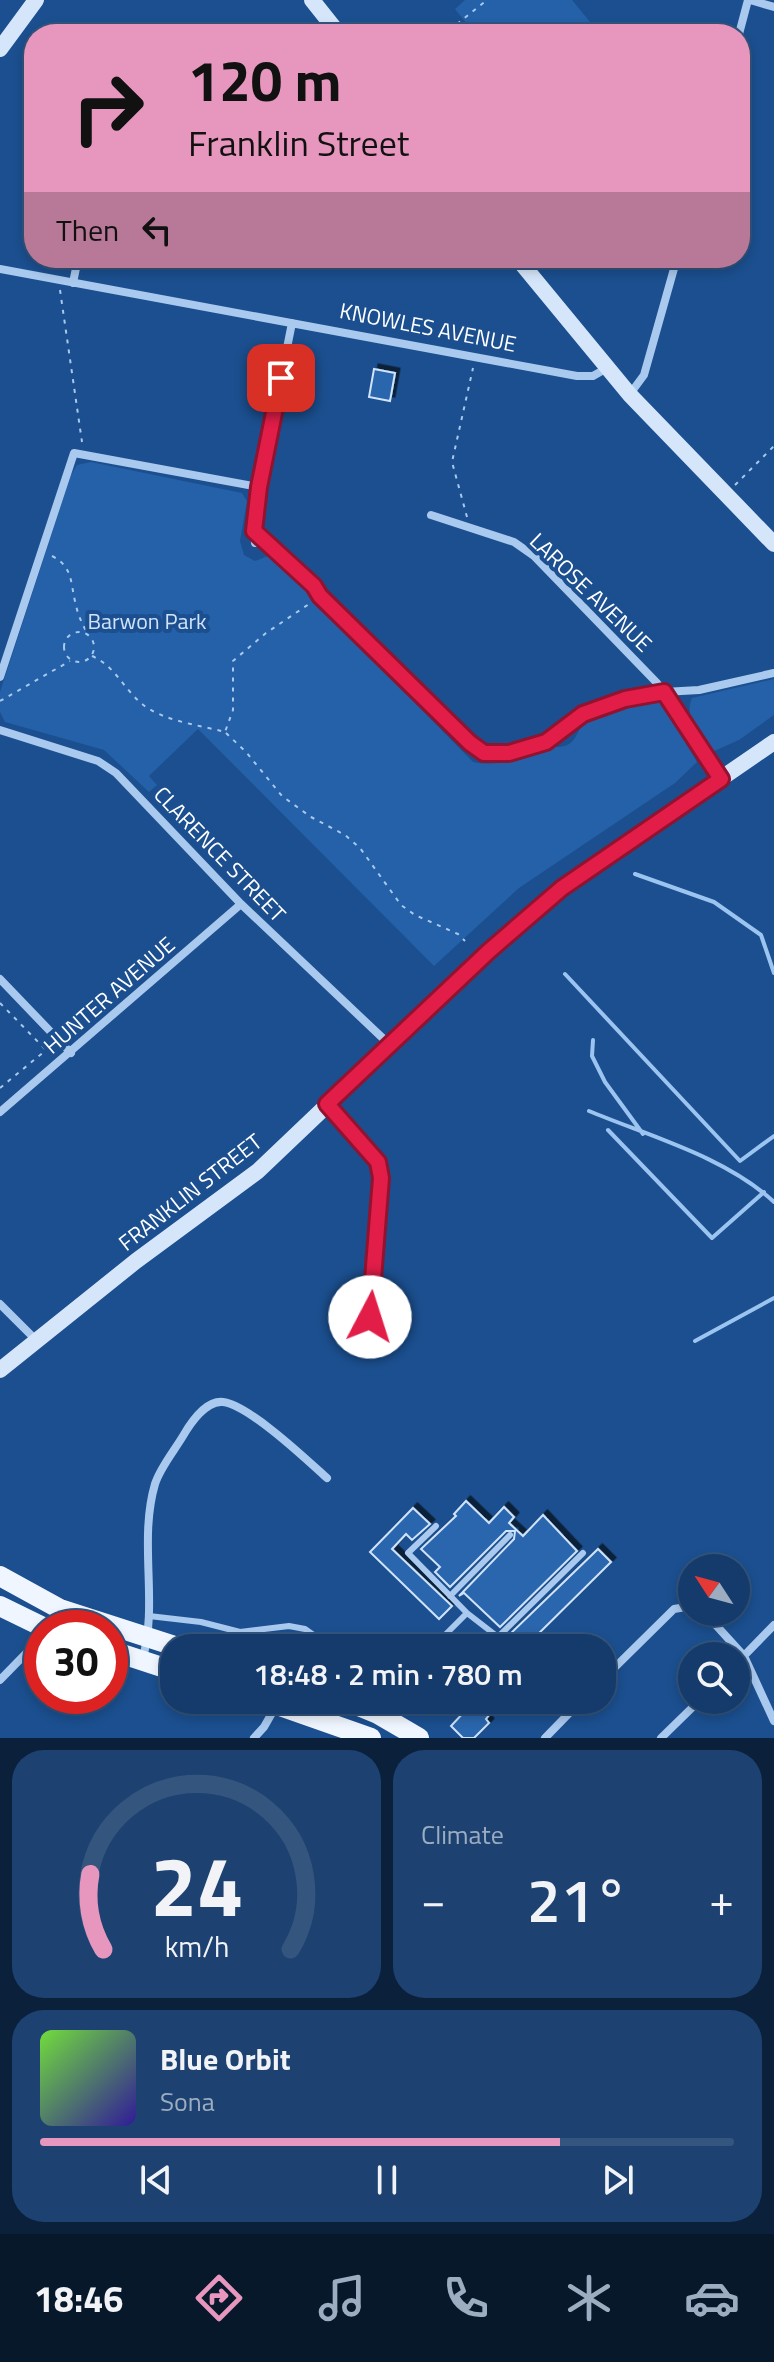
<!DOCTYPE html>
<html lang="en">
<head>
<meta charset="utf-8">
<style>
  :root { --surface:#143b6b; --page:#1d4271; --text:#f1f3f6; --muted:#9dadc1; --line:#33557e; --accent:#e797bd }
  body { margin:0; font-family:"Titillium Web",sans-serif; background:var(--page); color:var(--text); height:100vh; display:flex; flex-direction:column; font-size:30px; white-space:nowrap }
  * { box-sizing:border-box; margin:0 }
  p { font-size:26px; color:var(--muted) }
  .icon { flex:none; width:44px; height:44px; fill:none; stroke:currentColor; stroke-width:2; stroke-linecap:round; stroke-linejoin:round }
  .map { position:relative; height:1738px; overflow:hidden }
  .panel { display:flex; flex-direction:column; gap:12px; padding:12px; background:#0b203b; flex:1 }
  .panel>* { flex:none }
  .banner { position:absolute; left:24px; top:24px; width:726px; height:244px; border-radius:32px; box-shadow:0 4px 12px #0003,0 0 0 2px var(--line); background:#e797bd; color:#111; overflow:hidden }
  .needle { width:52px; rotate:306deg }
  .fabs { position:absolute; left:678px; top:1554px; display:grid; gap:16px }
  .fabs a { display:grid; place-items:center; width:72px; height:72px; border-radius:50%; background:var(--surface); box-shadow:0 4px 12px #0003,0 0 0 2px var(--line); font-size:40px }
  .speed { position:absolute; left:24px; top:1610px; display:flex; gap:16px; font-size:40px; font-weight:700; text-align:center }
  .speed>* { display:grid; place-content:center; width:104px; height:104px; border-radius:50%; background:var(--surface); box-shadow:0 4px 12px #0003,0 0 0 2px var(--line); line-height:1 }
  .speed .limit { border:12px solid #d22; background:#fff; color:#111 }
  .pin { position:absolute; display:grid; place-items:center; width:68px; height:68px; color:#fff; margin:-34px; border-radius:16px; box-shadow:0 4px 12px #0006 }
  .me { position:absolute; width:88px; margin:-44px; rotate:5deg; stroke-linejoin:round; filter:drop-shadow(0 0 6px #0008) }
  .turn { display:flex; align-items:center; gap:28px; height:168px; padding:0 32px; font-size:36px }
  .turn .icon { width:104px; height:104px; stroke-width:2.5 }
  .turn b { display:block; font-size:56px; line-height:68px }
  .then { display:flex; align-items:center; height:76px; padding:0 32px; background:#0003; gap:16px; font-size:30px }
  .big { font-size:60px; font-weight:600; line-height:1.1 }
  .panel .tile { flex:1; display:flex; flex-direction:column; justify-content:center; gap:12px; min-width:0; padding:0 28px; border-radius:32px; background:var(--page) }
  .panel .dial { align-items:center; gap:0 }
  .dial svg { height:208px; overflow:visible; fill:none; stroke:var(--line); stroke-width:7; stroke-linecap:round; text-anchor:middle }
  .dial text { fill:var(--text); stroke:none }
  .song { display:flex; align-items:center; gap:24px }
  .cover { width:96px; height:96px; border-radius:12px; background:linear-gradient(135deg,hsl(100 70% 55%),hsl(250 70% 35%)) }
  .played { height:8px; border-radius:4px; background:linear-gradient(90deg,var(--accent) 75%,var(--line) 75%) }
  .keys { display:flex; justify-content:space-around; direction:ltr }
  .heat { display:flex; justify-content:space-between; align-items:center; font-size:44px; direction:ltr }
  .panel .tiles { flex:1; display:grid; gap:12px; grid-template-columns:1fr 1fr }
  .tile:last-child { grid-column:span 2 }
  .trip { position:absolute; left:160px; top:1634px; width:456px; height:80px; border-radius:32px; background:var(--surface); box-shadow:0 4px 12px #0003,0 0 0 2px var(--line); font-weight:600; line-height:80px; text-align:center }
  .tabs { display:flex; height:128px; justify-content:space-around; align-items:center; background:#08182b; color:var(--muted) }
  .tabs .icon { width:56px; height:56px }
  .tabs .active { color:var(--accent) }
  .tabs b { font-size:36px; color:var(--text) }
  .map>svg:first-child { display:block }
  .green { fill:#2461a8 }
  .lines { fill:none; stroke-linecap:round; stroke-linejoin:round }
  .stream { stroke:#9cc4f0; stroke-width:4 }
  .building { fill:#2a66ad; stroke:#cfe3fa; stroke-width:2; filter:url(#shadow) }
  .path { stroke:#a9c9ee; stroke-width:2; stroke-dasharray:4 6; stroke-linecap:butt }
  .lane { stroke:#a9c9ee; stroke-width:6 }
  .street { stroke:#a9c9ee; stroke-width:8 }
  .secondary { stroke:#d6e6fa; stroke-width:16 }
  .primary { stroke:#f0f6ff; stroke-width:20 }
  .route-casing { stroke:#92132f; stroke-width:20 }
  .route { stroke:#e11d48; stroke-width:14 }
  .labels { text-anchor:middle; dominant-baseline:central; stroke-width:8; stroke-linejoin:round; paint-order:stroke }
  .street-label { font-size:22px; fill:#fff; stroke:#1b4f8f }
  .park-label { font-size:22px; fill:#cfe3fa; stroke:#1b4f8f }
</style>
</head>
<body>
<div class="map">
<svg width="774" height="1738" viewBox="0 0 774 1738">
  <defs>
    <filter id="shadow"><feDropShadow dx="4.5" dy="-4.5" stdDeviation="0" flood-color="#0009"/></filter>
  </defs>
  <rect width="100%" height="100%" fill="#1b4f8f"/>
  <path class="green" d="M465 0H572L600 34H475L455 9Z
    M91 462 242 493 247 501 240 541 244 555 255 561 268 556 273 558 473 762C499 768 527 756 551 748 557 746 563 748 569 744 576 740 578 730 583 724 598 708 632 703 653 699L663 705 697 762 675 783 519 888 434 966 198 729 149 776 157 785 149 792 104 750 5 722 0 712V692L71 475 77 465Z
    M774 679V715L739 740 712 752C701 736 683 718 692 698Z"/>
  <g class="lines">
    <path class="stream" d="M635 874 714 902 761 935 774 973
      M565 974 740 1161 774 1136
      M593 1040 592 1056 605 1082 643 1134
      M589 1111C649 1136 726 1157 774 1202
      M608 1130 712 1238 764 1192
      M695 1341 774 1298"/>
  </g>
  <path class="building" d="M374 369 395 373 390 401 369 397Z
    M466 1501 489 1523 504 1507 514 1517 509 1523 523 1536 543 1515 577 1551 500 1627 464 1593 459 1596 514 1539 515 1531H506L450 1587 435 1572 440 1567 421 1549 456 1516 454 1514Z
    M413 1508 430 1524 412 1540 406 1534 392 1549 452 1606 439 1619 370 1552Z
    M598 1549 611 1562 524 1648H511L505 1642 509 1635Z
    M456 1700H501L486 1719 489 1723 474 1738H463L451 1726 466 1710Z"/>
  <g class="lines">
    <path class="path" d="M457 24 487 0
      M60 290 82 442
      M735 485 774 446
      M467 517 452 462 473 368
      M52 556C74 567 70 584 76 605 78 616 83 625 88 635
      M64 647a15 15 0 1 1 30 0a15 15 0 1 1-30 0Z
      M92 656C115 666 123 688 142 704 163 721 199 725 225 732L233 710V661L266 633 312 602
      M0 701 70 661
      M226 733 246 752 282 796 311 817 345 835 360 848 401 905 415 915 458 934 465 941
      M0 1003 46 1050
      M68 1032 86 1017
      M0 1088 51 1046"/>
    <path class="lane" d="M445 34 450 30
      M436 1526 408 1553 467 1613 498 1637 583 1553
      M450 1596 510 1535
      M149 1616 201 1622 240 1632 289 1626 305 1629 332 1648
      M432 1648 467 1613"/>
    <path class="street" d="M750 0 774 7
      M739 34 748 0
      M0 269 577 376H593L607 368
      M73 283 78 258
      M630 394 644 375 677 258
      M431 515 514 542 534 556 657 683 721 779
      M254 531 314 586 320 596 484 753H509L546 742 583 714 625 699 664 692 699 690 774 673
      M255 543 254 531 259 487 292 323
      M0 677 74 453 259 487
      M0 730 98 761 116 773 241 904 390 1045
      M0 979 71 1053
      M327 1104 378 1162 381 1178 370 1317 384 1347
      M0 1112 241 904
      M0 1304 36 1340
      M704 1612 744 1656 774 1721
      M142 1661C159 1604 138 1542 155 1484 160 1468 174 1451 183 1436 190 1424 206 1400 223 1402 249 1405 307 1460 327 1478
      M736 1664 774 1625
      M0 1680 42 1637
      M602 1680 674 1609 692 1606
      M254 1738 264 1727 276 1706
      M545 1738 582 1700
      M661 1738 700 1700"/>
    <path class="secondary" d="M312 0 339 34
      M0 49 36 0
      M517 258 630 395 774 544
      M0 1370 136 1261 258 1171 489 951 562 888 774 742"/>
    <path class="primary" d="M0 1576 60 1609 181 1648
      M0 1606 45 1628
      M110 1650 174 1671
      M263 1700 371 1738
      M344 1700 378 1714 419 1738"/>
  </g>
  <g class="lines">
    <defs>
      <path id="route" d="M281 378 259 487 254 531 314 586 320 596 470 743 484 753H509L546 742 583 714 625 699 664 692 721 779 562 888 489 951 327 1104 378 1162 381 1178 370 1317"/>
    </defs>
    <use href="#route" class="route-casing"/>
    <use href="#route" class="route"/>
  </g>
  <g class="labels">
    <g class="street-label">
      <text transform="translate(428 327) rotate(11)">KNOWLES AVENUE</text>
      <text transform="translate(591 592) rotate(44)">LAROSE AVENUE</text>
      <text transform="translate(220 854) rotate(46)">CLARENCE STREET</text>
      <text transform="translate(109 995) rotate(-41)">HUNTER AVENUE</text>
      <text transform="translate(190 1192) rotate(-38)">FRANKLIN STREET</text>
    </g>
    <g class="park-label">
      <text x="147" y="621">Barwon Park</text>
    </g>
  </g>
</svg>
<div class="fabs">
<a><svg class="needle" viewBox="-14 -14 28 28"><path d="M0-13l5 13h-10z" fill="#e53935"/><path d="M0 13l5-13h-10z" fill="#9dadc1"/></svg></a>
<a><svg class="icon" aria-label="search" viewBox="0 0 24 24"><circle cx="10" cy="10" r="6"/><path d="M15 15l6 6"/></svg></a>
</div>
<div class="speed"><div class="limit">30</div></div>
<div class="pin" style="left:281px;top:378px;background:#d93025"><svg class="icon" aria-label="arrive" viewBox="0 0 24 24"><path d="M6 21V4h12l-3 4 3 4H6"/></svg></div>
<svg class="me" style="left:370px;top:1317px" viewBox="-20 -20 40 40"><circle r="19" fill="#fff"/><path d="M0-13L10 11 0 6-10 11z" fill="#e11d48"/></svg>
<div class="trip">18:48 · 2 min · 780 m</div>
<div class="banner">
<div class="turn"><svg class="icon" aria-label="right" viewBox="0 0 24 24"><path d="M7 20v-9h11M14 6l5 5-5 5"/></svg><div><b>120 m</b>Franklin Street</div></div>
<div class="then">Then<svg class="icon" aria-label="left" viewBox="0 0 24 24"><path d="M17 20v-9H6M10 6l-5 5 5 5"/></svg></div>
</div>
</div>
<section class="panel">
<div class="tiles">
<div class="tile dial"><svg viewBox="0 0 100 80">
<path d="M14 69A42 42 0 1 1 86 69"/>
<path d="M14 69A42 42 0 0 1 9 40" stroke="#e797bd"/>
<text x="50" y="56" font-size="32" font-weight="700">24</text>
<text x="50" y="72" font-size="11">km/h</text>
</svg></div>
<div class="tile"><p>Climate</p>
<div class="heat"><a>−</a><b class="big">21°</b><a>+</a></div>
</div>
<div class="tile">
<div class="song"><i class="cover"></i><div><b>Blue Orbit</b><p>Sona</p></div></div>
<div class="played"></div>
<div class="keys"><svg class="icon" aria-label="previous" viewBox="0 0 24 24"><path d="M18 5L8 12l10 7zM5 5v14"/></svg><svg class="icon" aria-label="pause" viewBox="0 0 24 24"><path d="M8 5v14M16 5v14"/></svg><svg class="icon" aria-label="next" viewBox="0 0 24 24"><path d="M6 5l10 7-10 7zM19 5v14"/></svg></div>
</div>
</div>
</section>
<nav class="tabs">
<b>18:46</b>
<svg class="icon active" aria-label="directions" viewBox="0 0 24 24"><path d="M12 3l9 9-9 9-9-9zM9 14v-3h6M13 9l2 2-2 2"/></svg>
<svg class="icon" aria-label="music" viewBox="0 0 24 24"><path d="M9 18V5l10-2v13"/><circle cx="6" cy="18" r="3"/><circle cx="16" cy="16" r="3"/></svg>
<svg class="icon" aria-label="phone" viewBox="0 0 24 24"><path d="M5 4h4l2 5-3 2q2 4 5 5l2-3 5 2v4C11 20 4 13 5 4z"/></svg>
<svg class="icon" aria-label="climate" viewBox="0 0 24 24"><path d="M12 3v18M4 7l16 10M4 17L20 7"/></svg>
<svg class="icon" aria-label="car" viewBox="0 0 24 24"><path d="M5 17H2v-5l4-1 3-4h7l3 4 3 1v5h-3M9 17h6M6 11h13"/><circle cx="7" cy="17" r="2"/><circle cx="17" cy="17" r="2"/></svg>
</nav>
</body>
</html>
